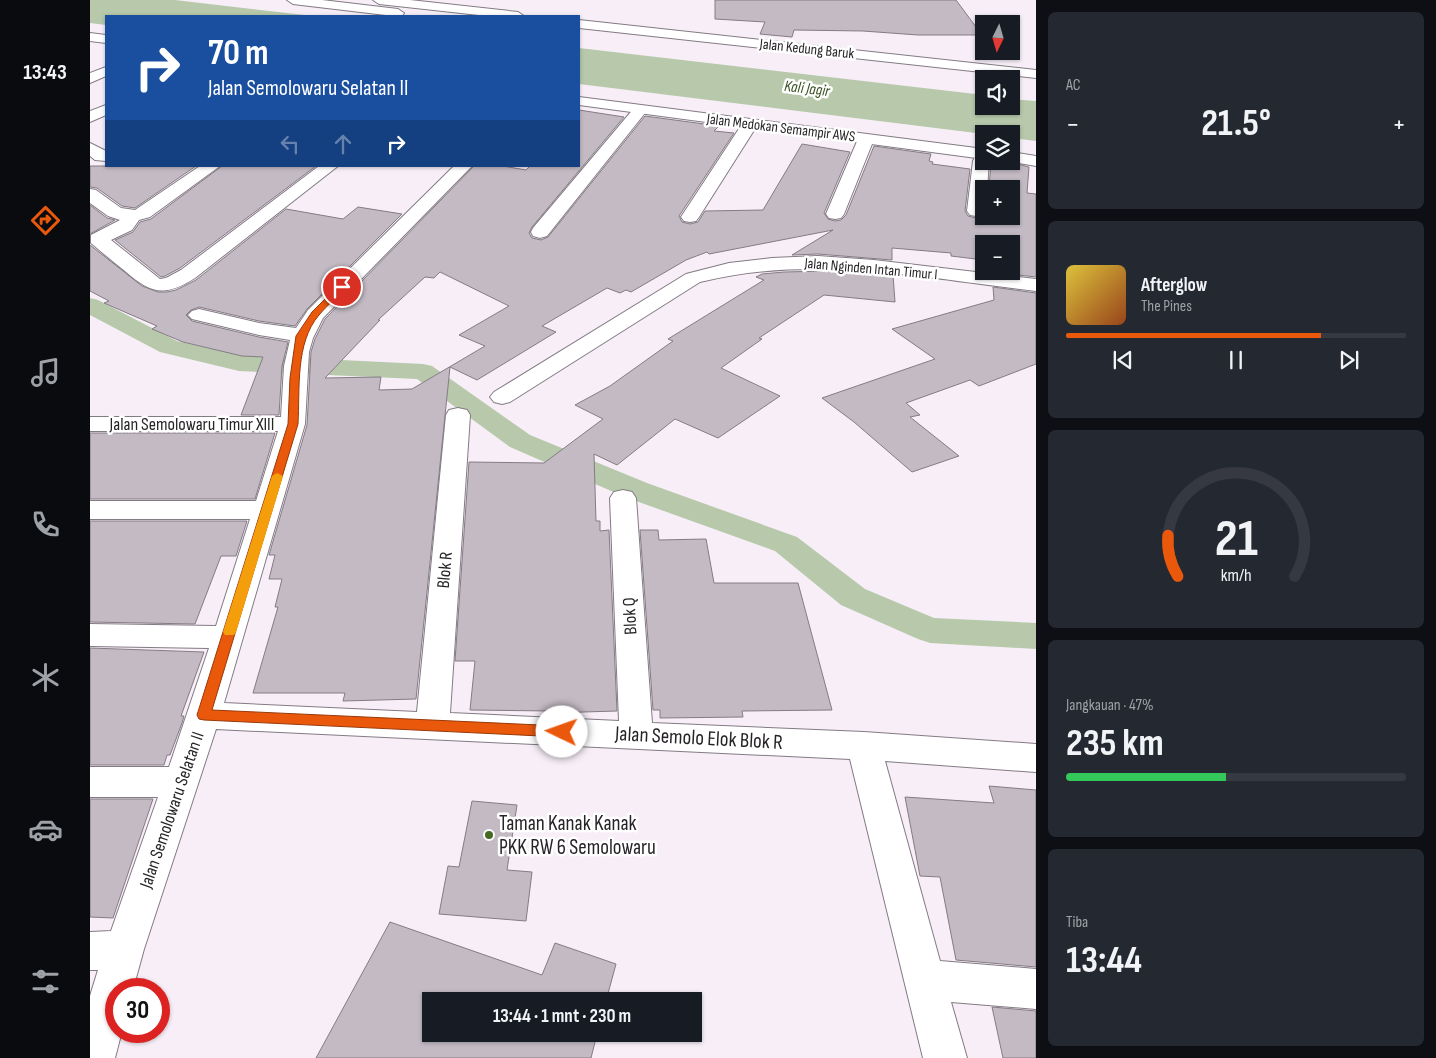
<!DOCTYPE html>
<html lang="id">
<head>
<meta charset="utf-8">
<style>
  :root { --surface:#171b24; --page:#242831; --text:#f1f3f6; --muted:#9ea1a6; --line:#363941; --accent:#ea580c }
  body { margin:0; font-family:"Sofia Sans Condensed",sans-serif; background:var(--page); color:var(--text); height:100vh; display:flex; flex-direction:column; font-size:19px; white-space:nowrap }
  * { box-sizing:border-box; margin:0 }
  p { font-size:16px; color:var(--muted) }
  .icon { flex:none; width:28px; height:28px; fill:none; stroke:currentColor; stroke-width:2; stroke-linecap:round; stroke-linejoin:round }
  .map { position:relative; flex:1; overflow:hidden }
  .sheet { display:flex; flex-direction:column; gap:12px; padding:12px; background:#0d0f14; width:400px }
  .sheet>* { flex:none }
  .banner { position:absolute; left:15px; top:15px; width:475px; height:152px; border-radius:0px; box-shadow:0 1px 4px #0004; background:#1a4fa0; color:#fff; overflow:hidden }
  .needle { width:32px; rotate:185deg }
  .buttons { position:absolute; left:885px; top:15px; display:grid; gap:10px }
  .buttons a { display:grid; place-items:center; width:45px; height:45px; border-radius:0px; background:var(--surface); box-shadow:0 1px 4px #0004; font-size:25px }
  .speed { position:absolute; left:15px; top:978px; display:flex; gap:10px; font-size:25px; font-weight:700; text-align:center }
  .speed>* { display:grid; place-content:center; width:65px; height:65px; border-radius:50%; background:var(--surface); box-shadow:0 1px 4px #0004; line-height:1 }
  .speed .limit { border:8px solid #d22; background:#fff; color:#111 }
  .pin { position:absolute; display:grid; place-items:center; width:42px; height:42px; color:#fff; margin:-21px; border:2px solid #fff; border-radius:50%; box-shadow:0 1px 5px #0007 }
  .me { position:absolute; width:55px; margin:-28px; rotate:273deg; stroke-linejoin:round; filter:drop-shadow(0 0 4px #0008) }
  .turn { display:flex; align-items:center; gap:18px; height:105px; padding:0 20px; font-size:22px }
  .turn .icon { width:65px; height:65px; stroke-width:2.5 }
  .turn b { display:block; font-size:35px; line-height:42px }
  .lanes { display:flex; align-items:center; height:48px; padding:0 20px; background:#0003; justify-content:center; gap:25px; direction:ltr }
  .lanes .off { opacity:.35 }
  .big { font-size:38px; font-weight:700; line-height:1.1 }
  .sheet .widget { flex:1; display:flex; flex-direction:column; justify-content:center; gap:8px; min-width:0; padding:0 18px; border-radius:8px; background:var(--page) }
  .sheet .dial { align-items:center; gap:0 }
  .dial svg { height:130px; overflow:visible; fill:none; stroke:var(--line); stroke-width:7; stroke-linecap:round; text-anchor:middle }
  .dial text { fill:var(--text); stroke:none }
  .song { display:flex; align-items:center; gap:15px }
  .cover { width:60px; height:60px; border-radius:8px; background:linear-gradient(135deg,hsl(50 70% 55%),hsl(20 70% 35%)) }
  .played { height:5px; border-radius:2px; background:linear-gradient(90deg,var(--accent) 75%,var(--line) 75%) }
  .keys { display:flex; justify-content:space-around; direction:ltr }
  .heat { display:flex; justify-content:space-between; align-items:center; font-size:28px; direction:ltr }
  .charge { height:8px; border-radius:4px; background:linear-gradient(90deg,#34c759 47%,var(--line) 0) }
  .trip { position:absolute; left:332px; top:992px; width:280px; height:50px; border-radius:0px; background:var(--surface); box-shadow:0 1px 4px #0004; font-weight:700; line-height:50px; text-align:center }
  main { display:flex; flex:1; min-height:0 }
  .menu { display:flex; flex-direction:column; width:90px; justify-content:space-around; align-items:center; background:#090b0e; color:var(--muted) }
  .menu .icon { width:35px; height:35px }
  .menu .selected { color:var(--accent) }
  .menu b { font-size:22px; color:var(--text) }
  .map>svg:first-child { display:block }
  .water { fill:#b7c9aa }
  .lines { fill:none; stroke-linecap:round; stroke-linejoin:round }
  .canal { fill:#b7c9aa; fill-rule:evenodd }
  .building { fill:#c3bac3; stroke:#847c84; fill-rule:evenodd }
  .minor-casing { stroke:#837b83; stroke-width:2 }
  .tertiary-casing { stroke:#837b83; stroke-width:2 }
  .primary-casing { stroke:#837b83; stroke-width:2 }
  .minor { fill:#fff; fill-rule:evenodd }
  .tertiary { fill:#fff; fill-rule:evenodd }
  .primary { fill:#fff; fill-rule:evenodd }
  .route { fill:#ea580c; stroke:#983908 }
  .slow { fill:#f59e0b }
  .poi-dot { fill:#466a23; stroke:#fefffe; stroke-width:2 }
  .labels { text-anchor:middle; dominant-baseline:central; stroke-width:5; stroke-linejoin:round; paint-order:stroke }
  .far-street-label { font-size:15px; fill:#272427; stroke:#fefffe }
  .far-water-label { font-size:16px; font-style:italic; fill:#385022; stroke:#fefffe }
  .street-label { font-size:18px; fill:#272427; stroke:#fefffe }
  .near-street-label { font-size:21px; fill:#272427; stroke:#fefffe }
  .near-poi-label { font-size:21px; fill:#272427; stroke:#fefffe; text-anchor:start }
</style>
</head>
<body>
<main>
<nav class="menu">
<b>13:43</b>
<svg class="icon selected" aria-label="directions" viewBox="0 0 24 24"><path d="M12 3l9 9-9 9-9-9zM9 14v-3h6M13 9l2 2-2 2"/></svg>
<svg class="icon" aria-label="music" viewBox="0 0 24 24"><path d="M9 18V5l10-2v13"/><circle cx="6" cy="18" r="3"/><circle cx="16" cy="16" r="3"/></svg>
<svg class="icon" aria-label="phone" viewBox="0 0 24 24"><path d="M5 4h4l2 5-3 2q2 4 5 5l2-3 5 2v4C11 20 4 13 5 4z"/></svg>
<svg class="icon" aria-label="climate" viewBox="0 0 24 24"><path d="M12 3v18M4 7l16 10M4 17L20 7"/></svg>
<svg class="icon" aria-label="car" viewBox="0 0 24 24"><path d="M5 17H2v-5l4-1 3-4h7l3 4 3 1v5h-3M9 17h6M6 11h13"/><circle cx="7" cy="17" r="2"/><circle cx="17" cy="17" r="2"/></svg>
<svg class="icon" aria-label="filters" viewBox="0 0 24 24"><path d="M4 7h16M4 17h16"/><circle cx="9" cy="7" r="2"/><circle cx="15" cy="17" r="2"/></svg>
</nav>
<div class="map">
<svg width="946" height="1058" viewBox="0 0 946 1058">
  <rect width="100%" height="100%" fill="#f7eef7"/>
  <path class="water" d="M0 0H85L223 16H16V25L0 23Z
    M489 48 894 95V106H921V99L946 101V141L921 138V134H894L489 84Z"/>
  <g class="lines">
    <path class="canal" d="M0 298 8 300 87 341 149 355 333 364 342 366 440 435 557 483 707 537 775 589 844 618 946 623V649L840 643 828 639 751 605 685 551 535 497 420 447 327 379 149 371 70 352 0 315Z"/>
  </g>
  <path class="building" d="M625 0H866L892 35H828L773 31 704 30 702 37 670 34 675 22 625 19Z
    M489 110 534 117 442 227 439 233 442 238 451 240 458 237 555 116 629 126 624 131 644 133 589 216 592 222 600 224 608 222 615 211 673 210 712 144 760 152 734 213 738 219 745 221 751 220 756 215 784 146 841 154 839 161 843 162 842 164 880 169 875 211 878 216 886 218 894 215 921 216V189H899L901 161H916L939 167 937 193 946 194V277L901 272 921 271V244H894V260L861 256V253L802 248V260L728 254 702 255 743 230 619 254 617 252 596 260 541 292 536 290 530 293 517 288 452 326 466 332 387 380 360 367 326 699 253 701 255 693H163L188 607H185L192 579H179L185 555H179L217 425 221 352 225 339 235 319 384 166H413L436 170 440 166H489ZM350 272 419 306 369 335 395 346 322 389 289 390 291 377 235 378 290 320H288L335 277 344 278Z
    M0 166H106L45 208 32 206 7 188 0 187Z
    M132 166H226L90 268 75 276 71 277 25 240 43 232 50 222 61 219Z
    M0 205 17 218 25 220 0 234Z
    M268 207 312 214 217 309 205 326 169 321 109 307 101 310 96 315 102 321 169 337 198 342 192 366 189 415H151L173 357 152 356 93 342 62 329 67 326 14 303 19 301 0 291V245L52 286 68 292H77L86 290 106 280 196 209 253 219Z
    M736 271 803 275 805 302 734 295 669 338 672 339 631 368 690 396 628 438 585 419 527 465 504 454 506 521H510V531L519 530 527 711 460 713V711L380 710 385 661H365L379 462 454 463 513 419 485 405 520 386 583 341 578 339 674 280 666 277 672 274 694 272Z
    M903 287 946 293V364L889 386 880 380 816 403 830 415 820 417 869 456 822 472 764 422 732 398 845 359 802 329 904 300Z
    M0 433H185L165 499H0Z
    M0 521H157L146 556H131L105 624 0 622Z
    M550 530H568L569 540 616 539 624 583H708L742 710 652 711 653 717 570 718V710H563Z
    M0 648 114 652 91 716H94L92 723 80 755H77L74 765H0Z
    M899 786 946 790V967L866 960 850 877 830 876 815 797 904 803Z
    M0 799H63L23 918 0 917Z
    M382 801 427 805 417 870 442 872 436 921 349 914 358 866 369 867Z
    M300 922 452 975 465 943 526 964 516 1001H341V1034H507L501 1058H226Z
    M902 1007 946 1011V1058H913Z"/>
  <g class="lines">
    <defs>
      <path id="minor" d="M16 67V76L0 83V73Z
        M16 105V115L0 122V111Z
        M550 105 555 107 558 110 555 113 457 236 450 238 443 236 441 232 443 228 545 107Z
        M660 119 666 121 668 124 609 217 606 221 600 222 594 221 591 217 654 121Z
        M776 134 782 136 784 139 754 214 751 218 745 219 739 218 736 214 768 139 770 136Z
        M0 143 16 151V161L5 160 0 156Z
        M894 149V161H899L897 189H894V213L886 216 880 215 877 211 883 161 888 151Z
        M110 166H130L60 217 49 220 42 230 21 240 70 279 76 278 91 270 229 166H248L105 278C75 297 61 294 35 271 23 262 12 252 1 243V235L30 220 18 216 0 203V189L6 190 31 208 45 210Z
        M364 166H382L233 318 223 338 219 352 215 424 134 703 327 712 356 415 359 410 368 408 377 410 380 415 360 713 529 721 520 498 524 492 533 490 542 492 546 498 562 723 774 732 946 744V772L795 761 850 961 946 969V1009L861 1002 877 1058H833L760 759 126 729 54 949 43 989H26V1031H32L25 1058H0V996L8 970H0V932L21 931 68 797H0V767H79L119 648 0 646V624L126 626 160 519H0V501H166L188 431H0V417H191L194 366 200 340 169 335 102 319 98 315 102 311 109 309 169 323 206 328 218 310Z
        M728 256 784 260 946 279V291C835 278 721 254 610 282L420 402 412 404 404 402 400 397 404 392 596 274 639 263 682 258Z"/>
      <path id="tertiary" d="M0 33 16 35V43L0 41Z
        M489 97 894 149V159L489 105Z
        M921 152 946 156V166L918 161H921Z"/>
      <path id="primary" d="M197 0H232L308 9 314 13 312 16H304L203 4Z
        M283 0H320L428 12 434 16H398L289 4Z
        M489 20 946 70V78L489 28Z"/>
    </defs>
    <use href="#minor" class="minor-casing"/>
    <use href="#tertiary" class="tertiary-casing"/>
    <use href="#primary" class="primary-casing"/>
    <use href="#minor" class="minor"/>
    <use href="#tertiary" class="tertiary"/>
    <use href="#primary" class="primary"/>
  </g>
  <path class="route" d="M249 285 256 287C248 297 237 305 229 315 205 343 210 389 208 424L122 710 472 726 477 728 479 732 477 736 472 737 114 720 109 719 107 715 198 424 200 378 206 336 222 312Z"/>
  <path class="slow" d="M187 473 193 476 146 632 144 635H135L133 632 182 476Z"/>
  <circle class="poi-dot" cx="399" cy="835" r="5"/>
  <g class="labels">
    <g class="far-street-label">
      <text transform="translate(717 49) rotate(6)">Jalan Kedung Baruk</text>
      <text transform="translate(691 128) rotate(7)">Jalan Medokan Semampir AWS</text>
      <text transform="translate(781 269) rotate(5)">Jalan Nginden Intan Timur I</text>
    </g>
    <g class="far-water-label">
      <text transform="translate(717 89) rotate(7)">Kali Jagir</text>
    </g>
    <g class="street-label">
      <text x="102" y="424">Jalan Semolowaru Timur XIII</text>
      <text transform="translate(355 570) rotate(-85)">Blok R</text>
      <text transform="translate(540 616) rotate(-93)">Blok Q</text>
      <text transform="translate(82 810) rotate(-71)">Jalan Semolowaru Selatan II</text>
    </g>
    <g class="near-street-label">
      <text transform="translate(609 738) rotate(3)">Jalan Semolo Elok Blok R</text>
    </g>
    <g class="near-poi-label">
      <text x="409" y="823">Taman Kanak Kanak<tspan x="409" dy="24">PKK RW 6 Semolowaru</tspan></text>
    </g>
  </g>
</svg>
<div class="buttons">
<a><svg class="needle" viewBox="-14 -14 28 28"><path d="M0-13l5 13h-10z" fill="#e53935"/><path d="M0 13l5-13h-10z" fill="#9ea1a6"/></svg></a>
<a><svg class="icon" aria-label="sound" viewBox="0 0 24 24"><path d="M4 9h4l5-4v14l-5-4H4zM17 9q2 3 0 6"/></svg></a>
<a><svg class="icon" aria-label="layers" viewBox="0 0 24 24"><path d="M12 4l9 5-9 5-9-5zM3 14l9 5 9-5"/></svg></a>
<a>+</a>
<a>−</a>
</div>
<div class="speed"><div class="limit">30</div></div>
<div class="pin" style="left:252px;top:287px;background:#d93025"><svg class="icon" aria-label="arrive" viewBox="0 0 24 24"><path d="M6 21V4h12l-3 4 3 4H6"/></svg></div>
<svg class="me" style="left:472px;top:732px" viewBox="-20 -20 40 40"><circle r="19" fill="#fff"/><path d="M0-13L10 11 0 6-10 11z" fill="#ea580c"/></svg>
<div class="trip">13:44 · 1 mnt · 230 m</div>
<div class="banner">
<div class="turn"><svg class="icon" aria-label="right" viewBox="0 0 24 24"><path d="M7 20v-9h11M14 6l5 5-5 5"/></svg><div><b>70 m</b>Jalan Semolowaru Selatan II</div></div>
<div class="lanes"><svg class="icon off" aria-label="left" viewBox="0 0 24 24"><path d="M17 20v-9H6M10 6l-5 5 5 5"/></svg><svg class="icon off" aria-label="ahead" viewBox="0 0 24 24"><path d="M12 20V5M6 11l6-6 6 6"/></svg><svg class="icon" aria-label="right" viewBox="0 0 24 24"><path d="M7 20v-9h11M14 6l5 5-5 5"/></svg></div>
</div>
</div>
<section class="sheet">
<div class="widget"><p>AC</p>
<div class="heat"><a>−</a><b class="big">21.5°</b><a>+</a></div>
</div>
<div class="widget">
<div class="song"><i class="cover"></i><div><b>Afterglow</b><p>The Pines</p></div></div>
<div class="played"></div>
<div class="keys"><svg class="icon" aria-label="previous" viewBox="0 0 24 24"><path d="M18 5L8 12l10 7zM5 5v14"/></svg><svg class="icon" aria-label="pause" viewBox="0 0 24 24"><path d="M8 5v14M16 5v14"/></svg><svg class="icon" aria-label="next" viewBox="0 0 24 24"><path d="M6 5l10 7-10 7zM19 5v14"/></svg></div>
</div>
<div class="widget dial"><svg viewBox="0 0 100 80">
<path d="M14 69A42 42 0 1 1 86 69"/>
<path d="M14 69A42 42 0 0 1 8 44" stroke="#ea580c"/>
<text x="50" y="56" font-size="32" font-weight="700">21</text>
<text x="50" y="72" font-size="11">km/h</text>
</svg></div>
<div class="widget"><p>Jangkauan · 47%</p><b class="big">235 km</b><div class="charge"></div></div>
<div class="widget"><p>Tiba</p><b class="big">13:44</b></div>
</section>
</main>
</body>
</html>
